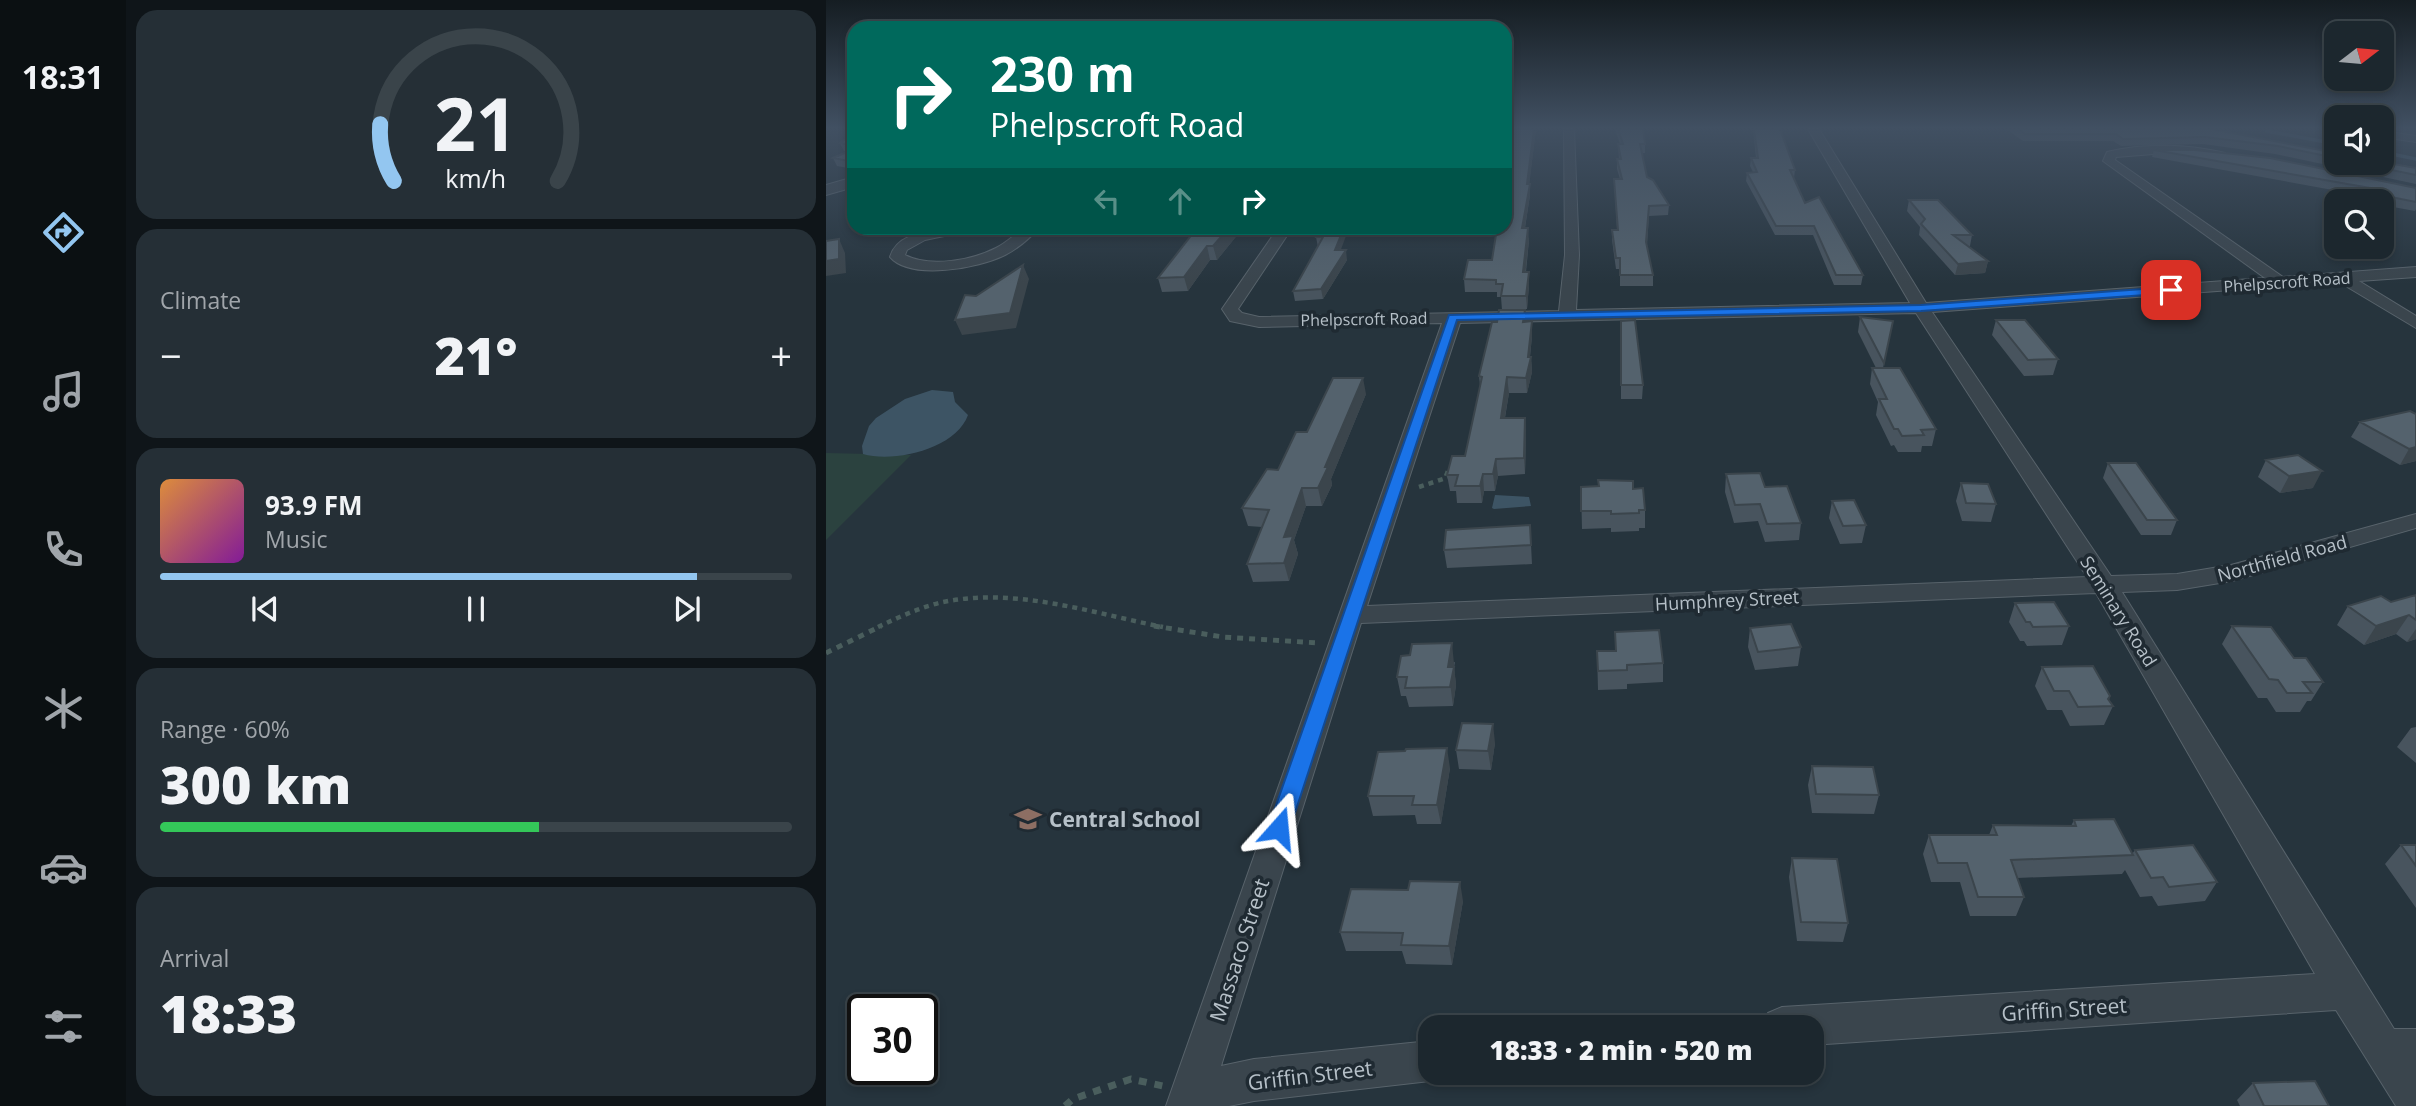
<!DOCTYPE html>
<html lang="en">
<head>
<meta charset="utf-8">
<style>
  :root { --surface:#1c272e; --page:#252f36; --text:#f1f3f6; --muted:#a0a5aa; --line:#3a444a; --accent:#93c6f0 }
  body { margin:0; font-family:"Open Sans",sans-serif; background:var(--page); color:var(--text); height:100vh; display:flex; flex-direction:column; font-size:26px; white-space:nowrap }
  * { box-sizing:border-box; margin:0 }
  p { font-size:23px; color:var(--muted) }
  .icon { flex:none; width:38px; height:38px; fill:none; stroke:currentColor; stroke-width:2; stroke-linecap:round; stroke-linejoin:round }
  .map { position:relative; flex:1; overflow:hidden }
  .sheet { display:flex; flex-direction:column; gap:10px; padding:10px; background:#0f1519; width:700px }
  .sheet>* { flex:none }
  .banner { position:absolute; left:21px; top:21px; width:665px; height:214px; border-radius:21px; box-shadow:0 4px 10px #0003,0 0 0 2px var(--line); background:#00695c; color:#fff; overflow:hidden }
  .needle { width:46px; rotate:74deg }
  .controls { position:absolute; left:1498px; top:21px; display:grid; gap:14px }
  .controls a { display:grid; place-items:center; width:70px; height:70px; border-radius:14px; background:var(--surface); box-shadow:0 4px 10px #0003,0 0 0 2px var(--line); font-size:35px }
  .speed { position:absolute; left:21px; top:994px; display:flex; gap:14px; font-size:35px; font-weight:700; text-align:center }
  .speed>* { display:grid; place-content:center; width:91px; height:91px; border-radius:50%; background:var(--surface); box-shadow:0 4px 10px #0003,0 0 0 2px var(--line); line-height:1 }
  .speed .limit { border:4px solid #111; border-radius:10px; background:#fff; color:#111 }
  .pin { position:absolute; display:grid; place-items:center; width:60px; height:60px; color:#fff; margin:-30px; border-radius:14px; box-shadow:0 4px 10px #0006 }
  .me { position:absolute; width:77px; margin:-38px; rotate:18deg; stroke-linejoin:round; filter:drop-shadow(0 0 5px #0008) }
  .turn { display:flex; align-items:center; gap:24px; height:147px; padding:0 28px; font-size:32px }
  .turn .icon { width:91px; height:91px; stroke-width:2.5 }
  .turn b { display:block; font-size:49px; line-height:60px }
  .lanes { display:flex; align-items:center; height:66px; padding:0 28px; background:#0003; justify-content:center; gap:35px; direction:ltr }
  .lanes .off { opacity:.35 }
  .big { font-size:52px; font-weight:800; line-height:1.1 }
  .sheet .widget { flex:1; display:flex; flex-direction:column; justify-content:center; gap:10px; min-width:0; padding:0 24px; border-radius:21px; background:var(--page) }
  .sheet .dial { align-items:center; gap:0 }
  .dial svg { height:182px; overflow:visible; fill:none; stroke:var(--line); stroke-width:7; stroke-linecap:round; text-anchor:middle }
  .dial text { fill:var(--text); stroke:none }
  .song { display:flex; align-items:center; gap:21px }
  .cover { width:84px; height:84px; border-radius:10px; background:linear-gradient(135deg,hsl(30 70% 55%),hsl(290 70% 35%)) }
  .played { height:7px; border-radius:4px; background:linear-gradient(90deg,var(--accent) 85%,var(--line) 85%) }
  .keys { display:flex; justify-content:space-around; direction:ltr }
  .heat { display:flex; justify-content:space-between; align-items:center; font-size:38px; direction:ltr }
  .charge { height:10px; border-radius:5px; background:linear-gradient(90deg,#34c759 60%,var(--line) 0) }
  .trip { position:absolute; left:592px; top:1015px; width:406px; height:70px; border-radius:21px; background:var(--surface); box-shadow:0 4px 10px #0003,0 0 0 2px var(--line); font-weight:800; line-height:70px; text-align:center }
  main { display:flex; flex:1; min-height:0 }
  .menu { display:flex; flex-direction:column; width:126px; justify-content:space-around; align-items:center; background:#0b1012; color:var(--muted) }
  .menu .icon { width:49px; height:49px }
  .menu .selected { color:var(--accent) }
  .menu b { font-size:32px; color:var(--text) }
  .map>svg:first-child { display:block }
  .green { fill:#2b423f }
  .water { fill:#3d5464 }
  .lines { fill:none; stroke-linecap:round; stroke-linejoin:round }
  .stream { stroke:#3d5464; stroke-width:3.5 }
  .minor-casing { stroke:#58636b; stroke-width:2 }
  .tertiary-casing { stroke:#58636b; stroke-width:2 }
  .path-far2 { stroke:#4a5e5d; stroke-width:4.5; stroke-dasharray:5 5; stroke-linecap:butt }
  .path-far1 { stroke:#4a5e5d; stroke-width:5; stroke-dasharray:6 6; stroke-linecap:butt }
  .path { stroke:#4a5e5d; stroke-width:7; stroke-dasharray:8 8; stroke-linecap:butt }
  .minor { fill:#3a454d; fill-rule:evenodd }
  .tertiary { fill:#3a454d; fill-rule:evenodd }
  .wall { fill:#48545e }
  .shaded-wall { fill:#3b454c }
  .building { fill:#54626d; stroke:#3b454c; stroke-width:2 }
  .route { fill:#1a73e8; stroke:#114b97; stroke-width:2 }
  .labels { text-anchor:middle; dominant-baseline:central; stroke-width:7; stroke-linejoin:round; paint-order:stroke }
  .far-street-label { font-size:16px; fill:#b6c0c8; stroke:#1f2a32 }
  .street-label { font-size:18px; fill:#b6c0c8; stroke:#1f2a32 }
  .near-poi-label { font-size:21px; font-weight:bold; fill:#b6c0c8; stroke:#1f2a32; text-anchor:start }
  .near-street-label { font-size:21px; fill:#b6c0c8; stroke:#1f2a32 }
</style>
</head>
<body>
<main>
<nav class="menu">
<b>18:31</b>
<svg class="icon selected" aria-label="directions" viewBox="0 0 24 24"><path d="M12 3l9 9-9 9-9-9zM9 14v-3h6M13 9l2 2-2 2"/></svg>
<svg class="icon" aria-label="music" viewBox="0 0 24 24"><path d="M9 18V5l10-2v13"/><circle cx="6" cy="18" r="3"/><circle cx="16" cy="16" r="3"/></svg>
<svg class="icon" aria-label="phone" viewBox="0 0 24 24"><path d="M5 4h4l2 5-3 2q2 4 5 5l2-3 5 2v4C11 20 4 13 5 4z"/></svg>
<svg class="icon" aria-label="climate" viewBox="0 0 24 24"><path d="M12 3v18M4 7l16 10M4 17L20 7"/></svg>
<svg class="icon" aria-label="car" viewBox="0 0 24 24"><path d="M5 17H2v-5l4-1 3-4h7l3 4 3 1v5h-3M9 17h6M6 11h13"/><circle cx="7" cy="17" r="2"/><circle cx="17" cy="17" r="2"/></svg>
<svg class="icon" aria-label="filters" viewBox="0 0 24 24"><path d="M4 7h16M4 17h16"/><circle cx="9" cy="7" r="2"/><circle cx="15" cy="17" r="2"/></svg>
</nav>
<section class="sheet">
<div class="widget dial"><svg viewBox="0 0 100 80">
<path d="M14 69A42 42 0 1 1 86 69"/>
<path d="M14 69A42 42 0 0 1 8 44" stroke="#93c6f0"/>
<text x="50" y="56" font-size="32" font-weight="700">21</text>
<text x="50" y="72" font-size="11">km/h</text>
</svg></div>
<div class="widget"><p>Climate</p>
<div class="heat"><a>−</a><b class="big">21°</b><a>+</a></div>
</div>
<div class="widget">
<div class="song"><i class="cover"></i><div><b>93.9 FM</b><p>Music</p></div></div>
<div class="played"></div>
<div class="keys"><svg class="icon" aria-label="previous" viewBox="0 0 24 24"><path d="M18 5L8 12l10 7zM5 5v14"/></svg><svg class="icon" aria-label="pause" viewBox="0 0 24 24"><path d="M8 5v14M16 5v14"/></svg><svg class="icon" aria-label="next" viewBox="0 0 24 24"><path d="M6 5l10 7-10 7zM19 5v14"/></svg></div>
</div>
<div class="widget"><p>Range · 60%</p><b class="big">300 km</b><div class="charge"></div></div>
<div class="widget"><p>Arrival</p><b class="big">18:33</b></div>
</section>
<div class="map">
<svg width="1590" height="1106" viewBox="0 0 1590 1106">
  <rect width="100%" height="100%" fill="#26343d"/>
  <path class="green" d="M0 453 85 455 0 540Z"/>
  <path class="water" d="M106 390 127 392 129 402 142 415C130 449 68 463 37 454L36 446 43 426 50 418 79 399Z
    M669 495 703 497 705 506 668 509 666 508Z"/>
  <g class="lines">
    <path class="stream" d="M1441 131 1510 144
      M1556 152 1590 159"/>
    <defs>
      <path id="minor" d="M738 129H748L753 255 750 310 1084 303 982 129H993L1100 303 1439 278 1277 161 1281 152C1318 143 1362 144 1399 153V157L1395 158 1340 153 1290 157 1289 160 1457 277 1590 267V277L1533 281 1590 316V328L1513 282 1106 312 1285 576 1351 574 1405 565 1590 514V528L1406 581 1351 590 1296 592 1568 1029H1590V1106H1570L1510 1010 985 1045V1027H936L942 1013 956 1007 1489 974 1270 593 535 623 395 1066 428 1059 604 1041V1073H620L604 1081 428 1101 403 1106H340L616 323 433 327 404 321 396 309 452 228H466L412 309 416 313 433 317 733 311 739 255ZM1090 313 1261 577 541 606 634 323Z
        M1556 131 1590 136V142L1556 137Z
        M119 228H144L142 231 99 240 81 250 79 255C104 268 147 260 170 248 188 239 192 226 213 228 204 238 191 249 179 255 153 268 85 281 64 257 71 234 98 232 119 228Z"/>
      <path id="tertiary" d="M28 177V187L0 195V185Z"/>
    </defs>
    <use href="#minor" class="minor-casing"/>
    <use href="#tertiary" class="tertiary-casing"/>
    <path class="path-far2" d="M620 476 623 468
      M593 487 626 476
      M52 627C73 617 95 607 117 602 190 587 266 613 337 627"/>
    <path class="path-far1" d="M328 626 397 637 493 643
      M0 653 55 626"/>
    <path class="path" d="M239 1106 247 1099 305 1079 337 1086"/>
    <use href="#minor" class="minor"/>
    <use href="#tertiary" class="tertiary"/>
  </g>
  <path class="wall" d="M682 129H710L703 184 704 195 699 228 703 240 700 272 703 285 701 309 676 310 675 297H671V292H639L638 279 666 260 679 228 683 141Z
    M789 129H817L819 144V153H816L821 177 843 205 842 215 823 216 821 245 827 275V286H794V269H790L786 240V230H791L788 179H794L791 169V159H793L792 144H794Z
    M927 129H954L969 170 968 178 979 203 1037 275 1035 285H1008L987 235H949L920 181 921 173 927 172 924 166 925 158H930Z
    M1178 129H1385L1510 153V163H1556L1590 168V184L1449 154 1377 144 1295 146 1287 141H1197L1183 131Z
    M28 133V169L11 166 7 158 22 152 18 151 14 143Z
    M1328 150 1590 188V209L1589 211 1556 205V201L1544 200 1545 197 1326 157Z
    M1083 200 1146 235 1144 246H1141L1162 261 1159 273 1129 275 1093 235 1094 227 1081 211Z
    M240 228H286L278 235H242Z
    M371 228H417L391 260H384L362 291 336 292 332 278Z
    M494 228 515 250 521 260 497 299 469 301 467 291 492 247 490 237Z
    M1034 317 1067 321 1057 368 1110 429 1106 446H1096L1095 452H1072L1068 445 1065 446 1050 415 1052 402 1044 384 1046 368H1050L1032 332Z
    M1170 320 1232 359 1227 375 1198 376 1166 335Z
    M699 321 706 336 704 357H705L706 372 701 393H683L679 418H699L700 434 699 474 672 476 669 491H658L656 503H631L630 491H624L621 475 639 456 654 386 653 376Z
    M795 321 817 385 816 399H795Z
    M540 394 505 479 506 485 496 506H480L468 540 472 554 463 581 427 582 421 564 436 527 422 526 416 508 452 470 481 432Z
    M1590 414V461L1574 465 1525 437 1534 422Z
    M1440 460 1487 488 1454 493 1432 477Z
    M1282 463 1351 520 1345 535H1315L1277 478Z
    M900 474 939 487 975 523 973 540 939 542 932 521 908 523 899 492Z
    M1135 483 1170 504 1165 522 1136 521 1130 501Z
    M755 487 807 489 819 510V528H813V531L785 532V528L756 529Z
    M1006 501 1040 525 1036 543 1014 544 1003 518Z
    M704 525 706 564 621 568 618 550Z
    M1590 595V639L1581 642 1570 634 1538 645 1511 625 1522 606 1565 602Z
    M1189 603 1243 626 1236 645 1201 646 1198 641H1194L1183 622Z
    M1406 626 1468 658 1497 682 1485 701H1481L1474 712H1450L1441 698H1432L1396 644Z
    M924 628 975 647 972 666 929 670 922 647Z
    M789 632 837 663V682L801 684V689L772 690 771 651H789Z
    M629 662 628 668 630 685 627 706 583 707 580 696H575L571 677Z
    M1216 667 1284 696 1283 700 1287 706 1278 725 1244 726 1236 710H1221L1209 686Z
    M1590 727V763L1571 747 1585 728Z
    M669 743 665 770 633 769 630 750Z
    M986 766 1053 795 1048 814 986 813 982 785Z
    M624 768 615 824H591L589 815 547 816 542 796Z
    M1248 820 1306 854 1309 850 1391 882 1379 901 1332 906 1326 896 1314 897 1299 870 1296 874 1191 878 1198 897 1190 916H1144L1134 882H1105L1097 854 1103 835H1163L1167 825 1245 826Z
    M1575 845H1590V908L1559 864Z
    M966 858 1022 923 1017 942 971 941 963 877Z
    M637 901 626 965 580 964 576 951H520L514 932Z
    M1427 1083 1503 1106H1414L1411 1100Z"/>
  <path class="shaded-wall" d="M708 129H710L702 195 704 184V195L697 240 696 228Z
    M275 228H286L278 235Z
    M403 228H417L391 260 387 246Z
    M518 228H523L511 260 509 250Z
    M702 228 703 240 698 285 697 272Z
    M13 239 19 253 20 273 0 276V261Z
    M381 246 384 260 362 291 358 277Z
    M520 250 521 260 497 299 495 289Z
    M1162 261 1159 273 1129 275 1132 264Z
    M197 265 203 279 190 328 136 335 129 320Z
    M703 272V285L701 309 700 296Z
    M706 321V336L703 365 705 357 706 372 701 393 700 378Z
    M681 377 683 393 676 434 675 418Z
    M537 378 540 394 505 479 506 485 496 506 492 488 499 467Z
    M699 418 700 434 699 474 698 458Z
    M1590 447V461L1574 465 1583 449Z
    M670 459 672 476 669 491 667 474Z
    M1496 471 1487 488 1454 493 1463 476Z
    M657 474 658 491 656 503 654 486Z
    M476 488 480 506 468 540 472 554 463 581 458 563V537Z
    M1583 615 1570 634 1538 645 1550 626Z
    M1590 629V639L1581 642Z
    M626 643 630 685 627 706 622 667Z
    M667 724 669 743 665 770 662 751Z
    M621 748 624 768 615 824 611 805Z
    M634 882 637 901 626 965 623 946Z"/>
  <path class="building" d="M682 129H708L701 184H704L696 228H702L697 272H703L700 296H675L677 284H670V280L638 279 642 260H666L671 228H679V141H683Z
    M792 129H817L819 144H814L821 177 827 180 843 205 823 206 820 242 827 275H794V258H790L786 230H792L788 179H796L791 159H795L792 144H797Z
    M928 129H954L969 170H964L979 203 993 197 1037 275H1010L988 226H950L921 173 931 172 925 158H932Z
    M1193 129H1385L1510 153V158L1452 146 1379 137 1297 139 1290 134H1199Z
    M28 133V146L14 143Z
    M28 149V162L7 158Z
    M1328 150H1369L1444 158 1590 188V202L1560 196 1561 194 1548 192 1550 189Z
    M1556 162 1590 168V175L1531 163H1556Z
    M1083 200H1112L1146 235H1127L1162 261 1132 264 1095 224 1099 219Z
    M371 228H403L387 246H381L358 277 332 278Z
    M494 228H518L509 250H520L495 289 467 291 497 237H490Z
    M13 239V259L0 261V241Z
    M197 265 184 313 129 320 139 295 150 296Z
    M673 310H699L697 322 706 321 702 357H705L700 378 681 377 675 418H699L698 458 670 459 667 474H657L654 486H629L632 475H621L626 456H639L656 377 653 376 666 322H671Z
    M1034 317 1067 321 1058 363Z
    M809 320 817 385H795V321Z
    M1170 320H1199L1232 359 1202 360Z
    M1046 368H1074L1110 429 1095 430 1098 435 1076 436 1072 429H1068L1053 399H1061Z
    M507 378H537L499 467H502L492 488H476L458 537 467 536 458 563 421 564 443 510 416 508 441 469 452 470 470 432H481Z
    M1584 411 1590 414V447L1583 449 1534 422Z
    M1472 455 1496 471 1463 476 1440 460Z
    M1282 463H1310L1351 520H1321Z
    M934 473 939 487 961 486 975 523 941 524 934 504 909 505 900 474Z
    M772 480 807 481V489L817 488 819 510H813V513L785 514V511H755V487L773 486Z
    M1135 483 1162 484 1170 504 1140 503Z
    M1028 500 1040 525 1017 526 1006 501Z
    M704 525 705 545 618 550 620 530Z
    M1590 595V620L1583 615 1550 626 1522 606 1555 596 1565 602Z
    M1228 602 1243 626 1207 627 1204 622H1200L1189 603Z
    M965 624 975 647 932 652 924 628Z
    M1406 626 1445 627 1468 658H1480L1497 682H1477L1486 693H1461L1452 680 1443 679Z
    M833 630 837 663 801 665V670L772 671 771 651H790L789 632Z
    M626 643 622 667H628L624 687 579 688 581 677H571L575 656 584 655 586 644Z
    M1267 666 1284 696 1282 699 1287 706 1252 707 1243 691H1228L1216 667Z
    M636 723 667 724 662 751 630 750Z
    M621 748 611 805H586L588 796H542L552 752 579 751 580 749Z
    M986 766 1047 767 1053 795 990 794Z
    M1288 819 1307 855 1185 860 1198 897H1152L1141 863H1112L1103 835H1171L1167 825 1250 826 1248 820Z
    M1367 845 1391 882 1343 887 1337 877 1325 878 1309 850Z
    M1575 845H1590V866Z
    M966 858 1011 859 1022 923 975 922Z
    M584 881 634 882 623 946 575 945 577 933 514 932 525 889 582 890Z
    M1489 1081 1503 1106H1438L1427 1083Z"/>
  <linearGradient id="sky" x2="0" y2="1"><stop stop-color="#151d22"/><stop offset="0.45" stop-color="#415062"/><stop offset="1" stop-color="#415062" stop-opacity="0"/></linearGradient>
  <rect width="1590" height="284" fill="url(#sky)"/>
  <path class="route" d="M1345 287 1350 290 1348 293 1095 311 631 320 464 828 461 835 453 837 445 835 442 828 623 315 1095 305Z"/>
  <defs>
    <symbol id="school-bare" viewBox="-9 -9 18 18"><path d="M0-5L7-2L0 1L-7-2ZM-4 1L0 2.5L4 1V4Q0 6-4 4Z" fill="#8d6e63" stroke="#1f2a32" stroke-width="2.5" paint-order="stroke"/></symbol>
  </defs>
  <g fill-rule="evenodd">
    <use href="#school-bare" x="183" y="800" width="38" height="38"/>
  </g>
  <g class="labels">
    <g class="far-street-label">
      <text transform="translate(1461 282) rotate(-4)">Phelpscroft Road</text>
      <text transform="translate(538 319) rotate(-1)">Phelpscroft Road</text>
    </g>
    <g class="street-label">
      <text transform="translate(1456 558) rotate(-15)">Northfield Road</text>
      <text transform="translate(901 600) rotate(-3)">Humphrey Street</text>
      <text transform="translate(1293 611) rotate(58)">Seminary Road</text>
    </g>
    <g class="near-poi-label">
      <text x="223" y="819">Central School</text>
    </g>
    <g class="near-street-label">
      <text transform="translate(413 950) rotate(-72)">Massaco Street</text>
      <text transform="translate(1238 1009) rotate(-4)">Griffin Street</text>
      <text transform="translate(484 1075) rotate(-7)">Griffin Street</text>
    </g>
  </g>
</svg>
<div class="controls">
<a><svg class="needle" viewBox="-14 -14 28 28"><path d="M0-13l5 13h-10z" fill="#e53935"/><path d="M0 13l5-13h-10z" fill="#a0a5aa"/></svg></a>
<a><svg class="icon" aria-label="sound" viewBox="0 0 24 24"><path d="M4 9h4l5-4v14l-5-4H4zM17 9q2 3 0 6"/></svg></a>
<a><svg class="icon" aria-label="search" viewBox="0 0 24 24"><circle cx="10" cy="10" r="6"/><path d="M15 15l6 6"/></svg></a>
</div>
<div class="speed"><div class="limit">30</div></div>
<div class="pin" style="left:1345px;top:290px;background:#d93025"><svg class="icon" aria-label="arrive" viewBox="0 0 24 24"><path d="M6 21V4h12l-3 4 3 4H6"/></svg></div>
<svg class="me" style="left:453px;top:828px" viewBox="-20 -20 40 40"><path d="M0-17L14 15 0 8-14 15z" fill="#1a73e8" stroke="#fff" stroke-width="4"/></svg>
<div class="trip">18:33 · 2 min · 520 m</div>
<div class="banner">
<div class="turn"><svg class="icon" aria-label="right" viewBox="0 0 24 24"><path d="M7 20v-9h11M14 6l5 5-5 5"/></svg><div><b>230 m</b>Phelpscroft Road</div></div>
<div class="lanes"><svg class="icon off" aria-label="left" viewBox="0 0 24 24"><path d="M17 20v-9H6M10 6l-5 5 5 5"/></svg><svg class="icon off" aria-label="ahead" viewBox="0 0 24 24"><path d="M12 20V5M6 11l6-6 6 6"/></svg><svg class="icon" aria-label="right" viewBox="0 0 24 24"><path d="M7 20v-9h11M14 6l5 5-5 5"/></svg></div>
</div>
</div>
</main>
</body>
</html>
